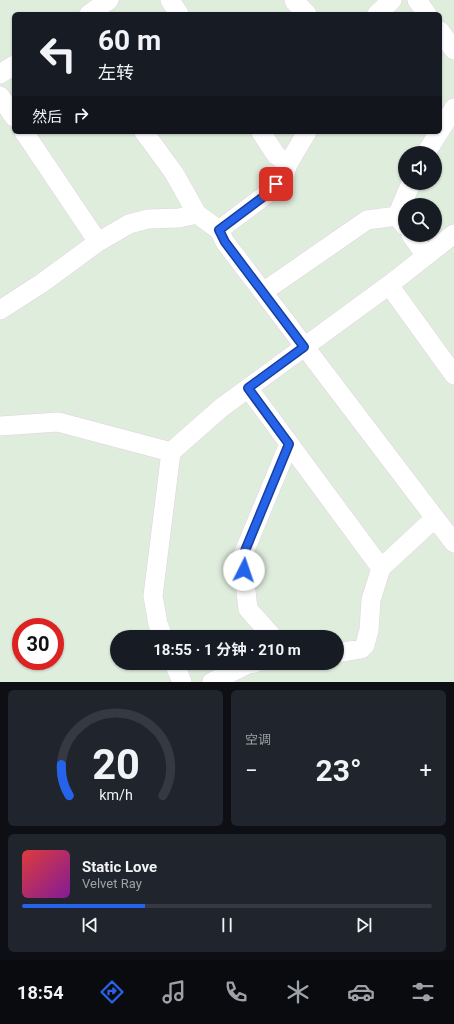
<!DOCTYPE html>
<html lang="zh">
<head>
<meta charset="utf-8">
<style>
  :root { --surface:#171b24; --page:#20242c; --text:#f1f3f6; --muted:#9ea1a6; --line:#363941; --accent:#2563eb }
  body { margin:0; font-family:Roboto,"Noto Sans SC",sans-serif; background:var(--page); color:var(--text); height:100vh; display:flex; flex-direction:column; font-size:15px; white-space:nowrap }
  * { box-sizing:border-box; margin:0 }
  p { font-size:13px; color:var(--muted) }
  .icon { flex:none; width:22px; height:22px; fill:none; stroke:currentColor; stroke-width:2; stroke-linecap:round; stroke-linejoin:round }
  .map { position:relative; height:682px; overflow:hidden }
  .panel { display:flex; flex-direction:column; gap:8px; padding:8px; background:#0d0f14; flex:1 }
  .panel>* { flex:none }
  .top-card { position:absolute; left:12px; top:12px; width:430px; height:122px; border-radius:6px; box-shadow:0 1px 3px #0004; background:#171b24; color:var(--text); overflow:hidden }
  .fabs { position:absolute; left:398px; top:146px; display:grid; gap:8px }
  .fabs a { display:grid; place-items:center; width:44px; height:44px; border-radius:50%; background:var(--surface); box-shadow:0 1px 3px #0004; font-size:20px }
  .speed { position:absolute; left:12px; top:618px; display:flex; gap:8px; font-size:20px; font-weight:700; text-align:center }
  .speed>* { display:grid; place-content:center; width:52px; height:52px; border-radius:50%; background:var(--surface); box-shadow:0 1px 3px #0004; line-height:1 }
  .speed .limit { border:6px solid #d22; background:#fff; color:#111 }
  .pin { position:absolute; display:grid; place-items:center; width:34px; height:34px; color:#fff; margin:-17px; border-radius:8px; box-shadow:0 2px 6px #0006 }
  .me { position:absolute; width:44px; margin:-22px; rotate:4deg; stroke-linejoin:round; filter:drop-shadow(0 0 3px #0008) }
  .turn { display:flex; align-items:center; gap:14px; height:84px; padding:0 20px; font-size:18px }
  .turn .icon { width:52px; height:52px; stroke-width:2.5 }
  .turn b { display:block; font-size:28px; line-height:34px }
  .then { display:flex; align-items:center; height:38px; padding:0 20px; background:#0003; gap:8px; font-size:15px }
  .big { font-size:30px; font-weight:700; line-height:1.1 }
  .panel .card { flex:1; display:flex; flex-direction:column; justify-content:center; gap:6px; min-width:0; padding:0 14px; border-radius:6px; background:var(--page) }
  .panel .dial { align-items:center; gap:0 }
  .dial svg { height:104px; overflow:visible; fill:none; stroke:var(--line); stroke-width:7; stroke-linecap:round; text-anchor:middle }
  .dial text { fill:var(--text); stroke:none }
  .song { display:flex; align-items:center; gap:12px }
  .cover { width:48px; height:48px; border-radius:6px; background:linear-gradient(135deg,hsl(0 70% 55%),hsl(290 70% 35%)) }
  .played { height:4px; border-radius:2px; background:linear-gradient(90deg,var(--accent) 30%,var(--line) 30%) }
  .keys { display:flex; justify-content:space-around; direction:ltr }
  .heat { display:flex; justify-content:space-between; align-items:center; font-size:22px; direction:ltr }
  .panel .tiles { flex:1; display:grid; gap:8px; grid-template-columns:1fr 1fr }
  .card:last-child { grid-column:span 2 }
  .trip { position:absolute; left:110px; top:630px; width:234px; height:40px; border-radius:20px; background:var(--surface); box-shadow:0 1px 3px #0004; font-weight:700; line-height:40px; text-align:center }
  .tabs { display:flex; height:64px; justify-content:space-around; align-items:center; background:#090b0e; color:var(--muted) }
  .tabs .icon { width:28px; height:28px }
  .tabs .selected { color:var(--accent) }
  .tabs b { font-size:18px; color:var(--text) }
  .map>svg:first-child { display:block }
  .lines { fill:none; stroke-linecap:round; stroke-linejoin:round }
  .minor-casing { stroke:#e4d2e2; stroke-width:20 }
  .minor { stroke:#fff; stroke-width:19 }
  .route-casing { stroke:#184099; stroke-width:10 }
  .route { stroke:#2563eb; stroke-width:7 }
</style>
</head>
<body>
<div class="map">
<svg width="454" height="682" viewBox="0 0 454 682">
  <rect width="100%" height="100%" fill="#dfeddd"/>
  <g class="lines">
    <defs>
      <path id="minor" d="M170 0 179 14
        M294 0 295 2 307 14
        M417 0 427 14
        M89 14 109 0
        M377 14 392 0
        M440 31 454 50
        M0 74 14 65
        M0 96 14 117
        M440 131 454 108
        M24 132 98 242
        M144 132 174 173 197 214 219 230 225 242 454 543
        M261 132 276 155 288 164
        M426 153 439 132
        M397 216 411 183
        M219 230 267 194 285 173 288 164 307 132
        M411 235 426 256
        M389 285 454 375
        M263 292 367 220 397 216 405 226
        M0 310 42 283 98 242 129 224 148 219 179 218 197 214
        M248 388 381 568
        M0 426 58 422 171 452
        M163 637 158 624 153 596 171 452 221 408 389 285 454 234
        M273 637 248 609 242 557 289 444
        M337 653 361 649 365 645 369 630 371 600 381 568 435 518
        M174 663 182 682
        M212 682 248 664 255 663"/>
    </defs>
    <use href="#minor" class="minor-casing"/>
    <use href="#minor" class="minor"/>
  </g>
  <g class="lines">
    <defs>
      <path id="route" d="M244 570 242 558 289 444 248 388 304 347 225 242 219 230 267 194 276 184"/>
    </defs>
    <use href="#route" class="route-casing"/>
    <use href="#route" class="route"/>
  </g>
</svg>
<div class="fabs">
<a><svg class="icon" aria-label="sound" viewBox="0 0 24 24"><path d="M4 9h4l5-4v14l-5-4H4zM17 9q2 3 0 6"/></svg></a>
<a><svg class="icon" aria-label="search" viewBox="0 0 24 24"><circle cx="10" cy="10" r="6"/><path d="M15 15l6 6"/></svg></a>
</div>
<div class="speed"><div class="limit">30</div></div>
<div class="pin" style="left:276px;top:184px;background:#d93025"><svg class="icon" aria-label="arrive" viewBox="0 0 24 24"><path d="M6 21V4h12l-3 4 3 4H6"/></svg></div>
<svg class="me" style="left:244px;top:570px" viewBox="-20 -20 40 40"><circle r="19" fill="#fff"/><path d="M0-13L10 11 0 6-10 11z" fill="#2563eb"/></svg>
<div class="trip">18:55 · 1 分钟 · 210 m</div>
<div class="top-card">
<div class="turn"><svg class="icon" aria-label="left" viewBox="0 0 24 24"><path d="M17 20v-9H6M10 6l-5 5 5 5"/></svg><div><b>60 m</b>左转</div></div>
<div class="then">然后<svg class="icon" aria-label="right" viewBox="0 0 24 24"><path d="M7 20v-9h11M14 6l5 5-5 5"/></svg></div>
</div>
</div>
<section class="panel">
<div class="tiles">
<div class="card dial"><svg viewBox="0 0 100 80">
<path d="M14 69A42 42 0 1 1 86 69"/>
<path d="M14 69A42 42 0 0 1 8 45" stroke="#2563eb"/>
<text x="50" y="56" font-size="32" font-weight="700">20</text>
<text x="50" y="72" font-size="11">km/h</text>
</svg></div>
<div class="card"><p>空调</p>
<div class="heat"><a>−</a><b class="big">23°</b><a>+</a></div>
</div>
<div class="card">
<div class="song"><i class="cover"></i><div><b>Static Love</b><p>Velvet Ray</p></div></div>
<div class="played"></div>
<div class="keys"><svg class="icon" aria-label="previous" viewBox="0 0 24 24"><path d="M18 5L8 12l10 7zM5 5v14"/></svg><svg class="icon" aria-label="pause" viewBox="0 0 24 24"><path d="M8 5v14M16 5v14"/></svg><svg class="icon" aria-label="next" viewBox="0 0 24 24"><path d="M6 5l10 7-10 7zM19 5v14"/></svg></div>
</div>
</div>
</section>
<nav class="tabs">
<b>18:54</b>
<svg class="icon selected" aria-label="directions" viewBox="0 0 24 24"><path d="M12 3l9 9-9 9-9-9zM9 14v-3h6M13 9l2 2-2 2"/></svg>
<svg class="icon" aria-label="music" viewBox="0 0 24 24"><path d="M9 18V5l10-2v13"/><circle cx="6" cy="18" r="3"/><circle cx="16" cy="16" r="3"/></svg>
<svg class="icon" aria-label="phone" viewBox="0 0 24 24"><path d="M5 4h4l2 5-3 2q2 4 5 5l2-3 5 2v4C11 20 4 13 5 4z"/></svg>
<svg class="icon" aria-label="climate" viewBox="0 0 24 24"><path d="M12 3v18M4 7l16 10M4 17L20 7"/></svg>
<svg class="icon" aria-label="car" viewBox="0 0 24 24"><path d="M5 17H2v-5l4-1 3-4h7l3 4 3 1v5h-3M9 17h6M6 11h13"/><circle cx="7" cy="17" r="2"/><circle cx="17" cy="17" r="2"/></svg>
<svg class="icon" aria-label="filters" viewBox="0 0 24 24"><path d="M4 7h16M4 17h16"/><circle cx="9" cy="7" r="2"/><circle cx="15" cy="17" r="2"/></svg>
</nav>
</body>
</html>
